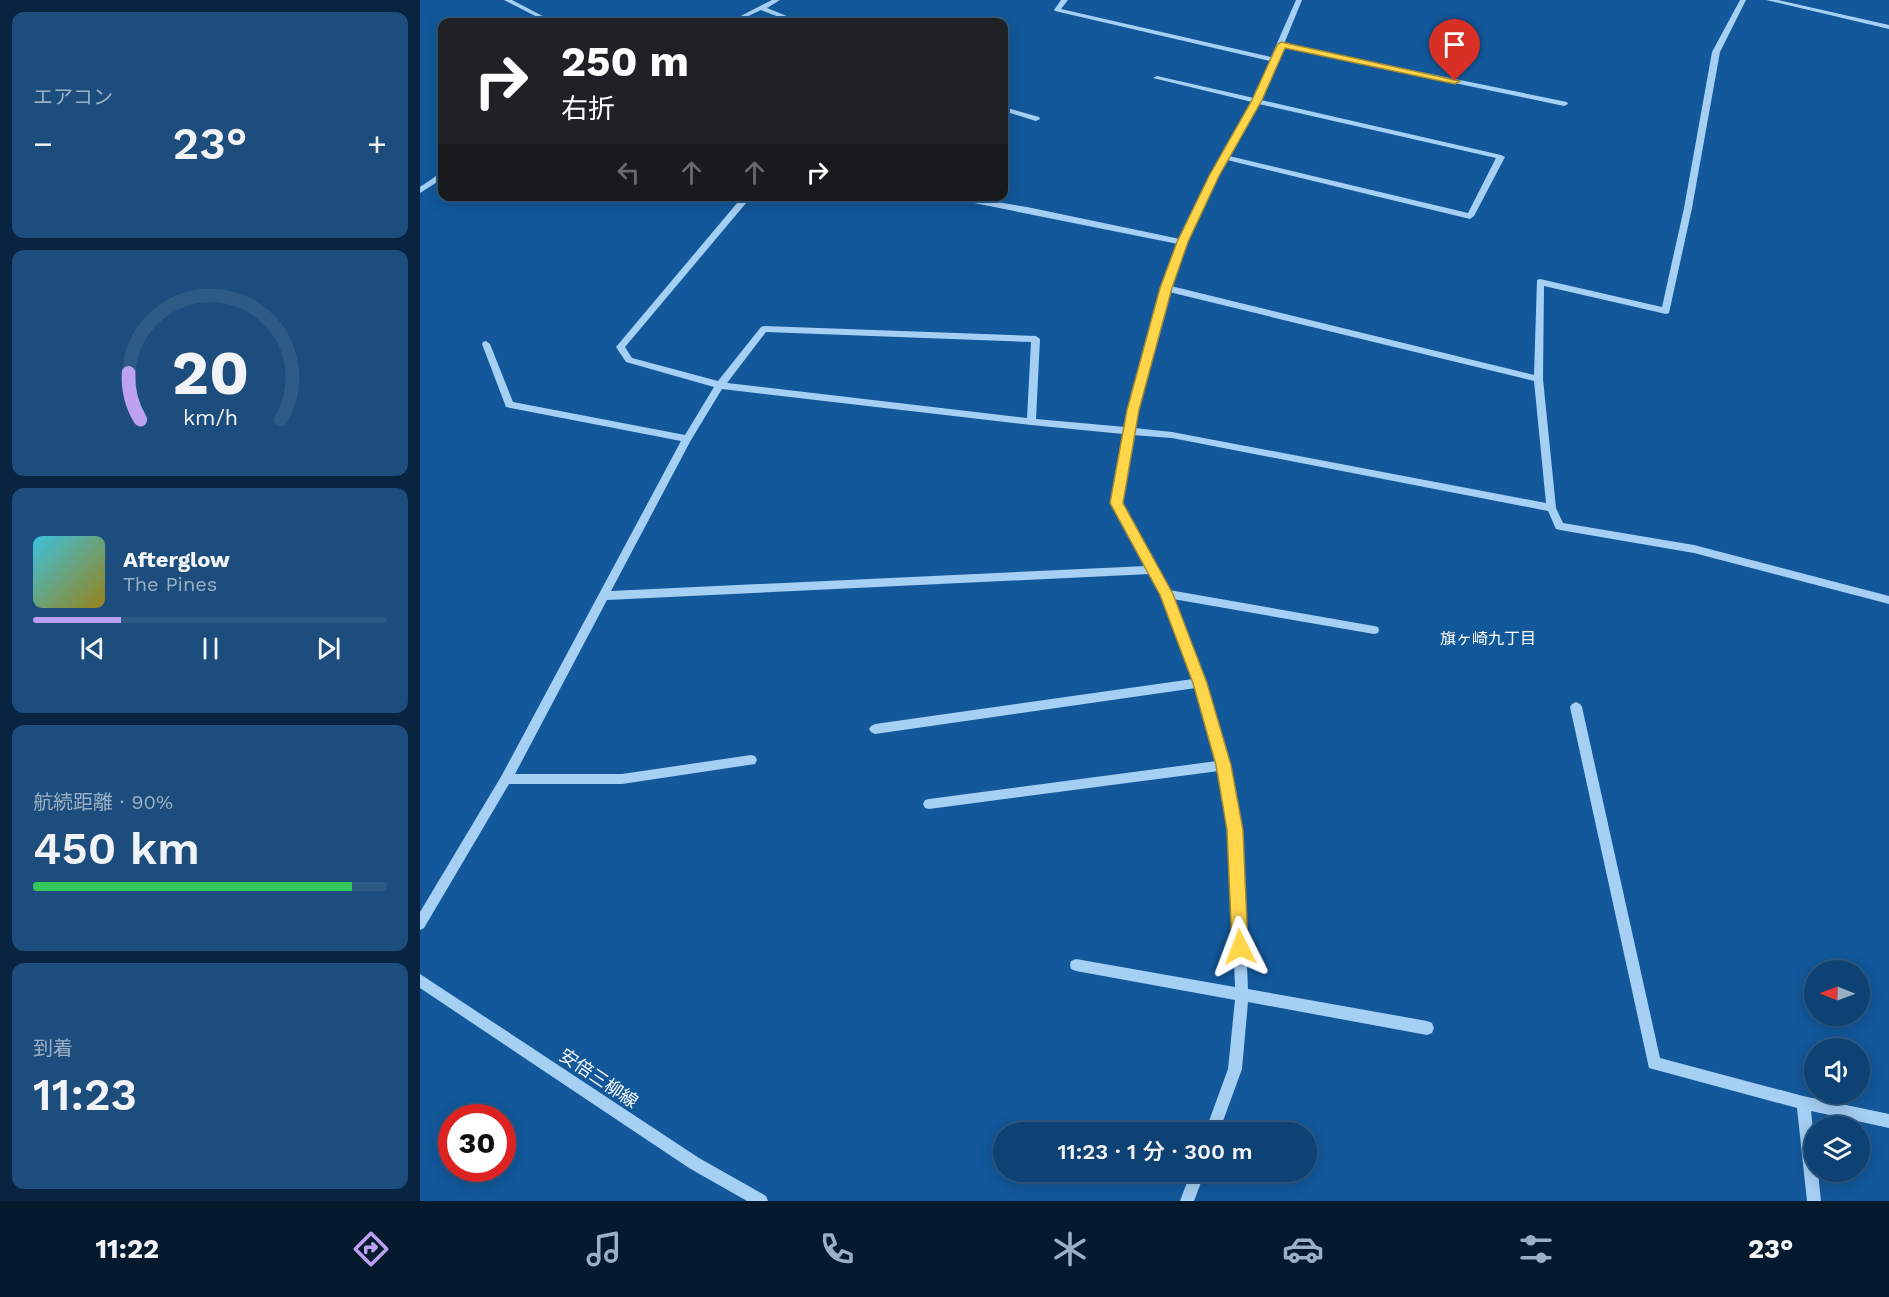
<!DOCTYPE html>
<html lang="ja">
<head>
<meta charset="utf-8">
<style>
  :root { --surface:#0e4274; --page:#1c4d7c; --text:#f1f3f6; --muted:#9bb0c5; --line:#2e5b86; --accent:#bca0f2 }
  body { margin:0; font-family:"Work Sans","Noto Sans JP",sans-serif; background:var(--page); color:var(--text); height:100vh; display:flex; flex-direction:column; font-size:22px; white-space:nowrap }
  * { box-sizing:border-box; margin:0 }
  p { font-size:20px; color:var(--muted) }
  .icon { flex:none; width:33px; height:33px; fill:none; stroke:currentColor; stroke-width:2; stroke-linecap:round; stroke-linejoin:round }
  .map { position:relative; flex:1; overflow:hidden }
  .panel { display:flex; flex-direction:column; gap:12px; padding:12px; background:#082440; width:420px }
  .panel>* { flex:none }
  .hud { position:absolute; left:18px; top:18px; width:570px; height:183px; border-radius:12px; box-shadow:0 3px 15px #0003,0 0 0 2px var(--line); background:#202124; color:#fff; overflow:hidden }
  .needle { width:39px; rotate:271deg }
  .tools { position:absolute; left:1384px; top:960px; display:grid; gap:12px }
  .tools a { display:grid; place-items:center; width:66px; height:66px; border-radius:50%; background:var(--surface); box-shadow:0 3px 15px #0003,0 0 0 2px var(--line); font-size:30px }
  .speed { position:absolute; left:18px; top:1104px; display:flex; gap:12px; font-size:30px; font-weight:700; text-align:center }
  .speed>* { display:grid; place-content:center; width:78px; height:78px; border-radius:50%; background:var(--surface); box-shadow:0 3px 15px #0003,0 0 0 2px var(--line); line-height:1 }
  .speed .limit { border:9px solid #d22; background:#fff; color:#111 }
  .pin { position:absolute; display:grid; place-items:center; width:51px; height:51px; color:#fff; margin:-62px -26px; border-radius:50% 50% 50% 0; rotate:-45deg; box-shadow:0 0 6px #0007 }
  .pin .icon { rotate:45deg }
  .me { position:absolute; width:66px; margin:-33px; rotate:357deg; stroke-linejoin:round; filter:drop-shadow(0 0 4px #0008) }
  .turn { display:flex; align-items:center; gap:21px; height:126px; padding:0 24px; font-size:27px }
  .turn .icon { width:78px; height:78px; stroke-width:2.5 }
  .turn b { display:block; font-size:42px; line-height:51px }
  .lanes { display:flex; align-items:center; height:57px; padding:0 24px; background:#0003; justify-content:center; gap:30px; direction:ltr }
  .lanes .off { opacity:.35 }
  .big { font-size:45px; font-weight:600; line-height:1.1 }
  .panel .tile { flex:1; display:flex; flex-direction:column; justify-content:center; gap:9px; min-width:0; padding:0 21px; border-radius:12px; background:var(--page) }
  .panel .dial { align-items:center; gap:0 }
  .dial svg { height:156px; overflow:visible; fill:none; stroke:var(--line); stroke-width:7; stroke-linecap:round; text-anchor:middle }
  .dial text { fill:var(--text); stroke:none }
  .song { display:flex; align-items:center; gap:18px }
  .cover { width:72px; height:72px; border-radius:9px; background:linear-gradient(135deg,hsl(190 70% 55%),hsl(50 70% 35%)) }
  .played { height:6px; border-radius:3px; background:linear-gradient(90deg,var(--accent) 25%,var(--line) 25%) }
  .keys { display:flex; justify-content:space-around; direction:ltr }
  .heat { display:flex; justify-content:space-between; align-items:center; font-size:33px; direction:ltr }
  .charge { height:9px; border-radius:4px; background:linear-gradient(90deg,#34c759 90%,var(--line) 0) }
  .trip { position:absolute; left:573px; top:1122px; width:324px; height:60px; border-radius:30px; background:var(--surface); box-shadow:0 3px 15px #0003,0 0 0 2px var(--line); font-weight:600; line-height:60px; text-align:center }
  .tabs { display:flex; height:96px; justify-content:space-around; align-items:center; background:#061a2e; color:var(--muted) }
  .tabs .icon { width:42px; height:42px }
  .tabs .active { color:var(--accent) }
  .tabs b { font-size:27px; color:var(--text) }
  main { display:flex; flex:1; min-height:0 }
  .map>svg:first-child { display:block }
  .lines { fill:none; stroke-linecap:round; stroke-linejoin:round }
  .minor { fill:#a6cff4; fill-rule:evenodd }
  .route { fill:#ffd54a; stroke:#a68a30; stroke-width:1.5 }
  .labels { text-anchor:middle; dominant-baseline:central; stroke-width:6; stroke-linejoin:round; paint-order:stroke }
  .neighbourhood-label { font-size:16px; fill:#fff; stroke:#12589b }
  .near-street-label { font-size:18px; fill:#fff; stroke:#12589b }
</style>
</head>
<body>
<main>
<section class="panel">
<div class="tile"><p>エアコン</p>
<div class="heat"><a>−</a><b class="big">23°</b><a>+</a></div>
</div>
<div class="tile dial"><svg viewBox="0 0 100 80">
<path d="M14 69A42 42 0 1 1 86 69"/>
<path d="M14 69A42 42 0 0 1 8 45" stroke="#bca0f2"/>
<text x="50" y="56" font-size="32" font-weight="700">20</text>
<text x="50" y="72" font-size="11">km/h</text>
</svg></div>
<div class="tile">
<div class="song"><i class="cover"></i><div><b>Afterglow</b><p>The Pines</p></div></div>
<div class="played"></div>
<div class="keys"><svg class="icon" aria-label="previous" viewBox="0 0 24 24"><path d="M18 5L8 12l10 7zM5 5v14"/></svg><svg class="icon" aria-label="pause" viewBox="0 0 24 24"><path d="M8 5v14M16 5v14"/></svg><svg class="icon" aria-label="next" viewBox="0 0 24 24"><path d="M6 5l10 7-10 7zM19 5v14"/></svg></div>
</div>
<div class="tile"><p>航続距離 · 90%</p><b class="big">450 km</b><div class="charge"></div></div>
<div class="tile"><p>到着</p><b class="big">11:23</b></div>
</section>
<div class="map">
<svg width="1469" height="1201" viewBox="0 0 1469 1201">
  <rect width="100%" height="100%" fill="#12589b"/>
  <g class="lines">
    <path class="minor" d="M84 0H92L134 22H127Z
      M352 0H360L347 8 379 21 380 22H372L341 10 316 22H309Z
      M641 0H648L641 9 851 57 876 0H882L864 44 1147 102 1148 104 1144 106 863 47 841 100 1081 155 1085 157 1054 216 1050 219 807 160 767 242 751 286 1114 375 1117 280 1120 279 1242 307 1264 208 1292 52 1320 0H1326L1300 52 1272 208 1249 313 1246 314 1124 286 1123 379 1136 508 1143 523 1274 545 1469 596V604L1274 553 1140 530 1136 529 1128 511 752 438 712 435 701 503 749 590 954 626 958 627 959 630 958 633 954 634 753 599 786 683 810 765 821 830 828 989 1007 1021 1012 1023 1014 1028 1012 1033 1007 1035 828 1002 822 1069 799 1132H785L808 1069 815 1000 656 971 651 969 650 965 651 961 656 959 815 987 809 830 799 771 509 809 505 808 503 804 505 800 509 799 797 761 776 688 455 734 451 732 449 729 451 726 455 724 773 679 741 595 730 574 187 600 95 774H202L331 755 335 756 337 760 335 764 202 784H89L4 928 0 930V912L82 775 261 441 86 407 62 344 63 342 66 341 70 344 93 402 265 435 294 387 206 362 196 347 323 196H332L205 347 212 358 298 381 341 327 344 326 616 336 620 339 616 419 705 427 742 288 758 244 519 196H541L607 207 760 239 790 176 832 102 733 78 737 76 834 98 850 61 635 11 634 10ZM839 104 1076 158 1048 213 809 156ZM749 292 1114 381 1126 503 752 432 714 428ZM346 332 611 342 607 418 307 383ZM302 389 611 425 703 434 691 503 726 566 191 591 271 440Z
      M1346 0H1358L1469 25V29Z
      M584 107 619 117 620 119 616 121 584 111Z
      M19 174H22V179L0 193V187Z
      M1156 702 1160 704 1162 707 1240 1058 1383 1096 1469 1114V1128L1391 1111 1395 1148V1172H1398L1401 1201H1387L1377 1108 1229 1068 1150 707 1152 704Z
      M0 974 279 1158 346 1196 348 1201H327L269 1168 0 988Z
      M771 1172H785L774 1201H760Z"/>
  </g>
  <path class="route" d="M861 42 1040 81 1035 84 865 48 842 100 799 176 768 242 752 288 719 410 703 503 753 594 787 683 811 765 823 830 828 947 826 953 820 955 814 953 812 947 807 830 796 765 773 683 740 595 690 503 707 410 740 288 757 242 789 176 832 100 857 45Z"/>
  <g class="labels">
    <g class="neighbourhood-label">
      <text x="1068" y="638">旗ヶ崎九丁目</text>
    </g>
    <g class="near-street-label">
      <text transform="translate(179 1078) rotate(34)">安倍三柳線</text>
    </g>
  </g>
</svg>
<div class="tools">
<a><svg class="needle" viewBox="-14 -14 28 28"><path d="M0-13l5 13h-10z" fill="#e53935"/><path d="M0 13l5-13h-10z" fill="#9bb0c5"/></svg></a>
<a><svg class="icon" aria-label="sound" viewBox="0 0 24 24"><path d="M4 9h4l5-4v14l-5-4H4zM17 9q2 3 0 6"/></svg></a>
<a><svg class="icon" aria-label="layers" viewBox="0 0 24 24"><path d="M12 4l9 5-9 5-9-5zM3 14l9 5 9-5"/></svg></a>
</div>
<div class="speed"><div class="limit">30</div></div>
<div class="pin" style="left:1035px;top:81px;background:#d93025"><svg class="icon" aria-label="arrive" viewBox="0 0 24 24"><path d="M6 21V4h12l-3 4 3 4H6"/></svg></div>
<svg class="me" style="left:820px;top:947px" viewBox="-20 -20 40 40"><path d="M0-17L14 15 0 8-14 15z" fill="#ffd54a" stroke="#fff" stroke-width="4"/></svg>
<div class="trip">11:23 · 1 分 · 300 m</div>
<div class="hud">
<div class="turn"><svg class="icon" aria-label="right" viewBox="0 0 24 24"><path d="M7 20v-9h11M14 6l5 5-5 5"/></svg><div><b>250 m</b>右折</div></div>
<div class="lanes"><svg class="icon off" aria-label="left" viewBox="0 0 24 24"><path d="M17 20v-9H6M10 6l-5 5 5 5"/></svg><svg class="icon off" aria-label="ahead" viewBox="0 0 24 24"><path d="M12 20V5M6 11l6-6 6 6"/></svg><svg class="icon off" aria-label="ahead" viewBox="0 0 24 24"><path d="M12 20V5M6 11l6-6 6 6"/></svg><svg class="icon" aria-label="right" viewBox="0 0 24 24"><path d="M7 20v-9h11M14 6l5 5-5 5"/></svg></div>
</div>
</div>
</main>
<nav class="tabs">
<b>11:22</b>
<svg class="icon active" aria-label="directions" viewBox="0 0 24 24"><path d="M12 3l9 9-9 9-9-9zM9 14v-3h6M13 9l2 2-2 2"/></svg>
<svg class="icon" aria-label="music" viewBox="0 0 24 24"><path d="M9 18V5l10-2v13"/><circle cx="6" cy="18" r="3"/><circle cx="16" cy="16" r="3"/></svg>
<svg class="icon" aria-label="phone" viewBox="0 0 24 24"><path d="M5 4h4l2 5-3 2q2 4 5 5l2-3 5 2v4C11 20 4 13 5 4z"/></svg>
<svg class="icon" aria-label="climate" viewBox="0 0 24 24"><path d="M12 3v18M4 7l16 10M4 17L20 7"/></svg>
<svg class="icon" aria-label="car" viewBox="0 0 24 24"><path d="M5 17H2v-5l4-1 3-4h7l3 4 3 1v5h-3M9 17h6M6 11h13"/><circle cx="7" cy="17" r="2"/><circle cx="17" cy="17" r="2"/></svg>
<svg class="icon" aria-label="filters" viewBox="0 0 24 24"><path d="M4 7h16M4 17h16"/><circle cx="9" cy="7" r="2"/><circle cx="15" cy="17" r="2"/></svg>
<b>23°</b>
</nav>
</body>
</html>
